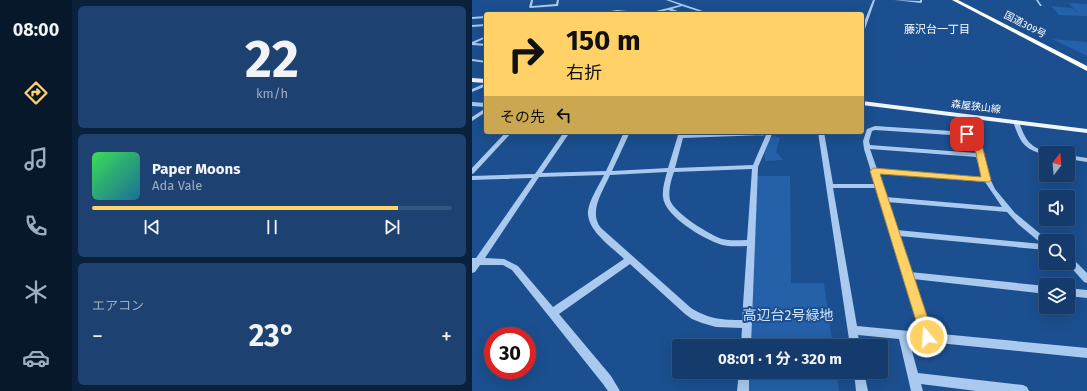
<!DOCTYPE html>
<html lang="ja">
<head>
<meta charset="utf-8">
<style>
  :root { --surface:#143b6b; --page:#1d4271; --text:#f1f3f6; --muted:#9dadc1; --line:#33557e; --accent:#ffd166 }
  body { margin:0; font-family:"Fira Sans","Noto Sans JP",sans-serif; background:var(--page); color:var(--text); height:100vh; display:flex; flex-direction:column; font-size:15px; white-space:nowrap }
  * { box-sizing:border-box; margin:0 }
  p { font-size:13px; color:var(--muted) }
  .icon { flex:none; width:22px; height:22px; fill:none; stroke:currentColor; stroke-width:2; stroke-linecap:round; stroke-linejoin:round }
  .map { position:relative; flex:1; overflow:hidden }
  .details { display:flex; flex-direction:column; gap:6px; padding:6px; background:#0b203b; width:400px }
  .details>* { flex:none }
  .hud { position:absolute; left:12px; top:12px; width:380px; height:122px; border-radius:4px; box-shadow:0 4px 16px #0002,0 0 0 1px var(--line); background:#ffd166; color:#111; overflow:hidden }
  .needle { width:26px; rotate:16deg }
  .fabs { position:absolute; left:567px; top:146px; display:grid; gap:8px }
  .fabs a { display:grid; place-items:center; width:36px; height:36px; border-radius:4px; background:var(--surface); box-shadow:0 4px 16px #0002,0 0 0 1px var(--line); font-size:20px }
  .speed { position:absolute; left:12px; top:327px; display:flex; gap:8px; font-size:20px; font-weight:700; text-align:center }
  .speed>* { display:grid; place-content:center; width:52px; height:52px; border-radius:50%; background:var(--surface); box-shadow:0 4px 16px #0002,0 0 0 1px var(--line); line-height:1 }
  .speed .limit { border:6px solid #d22; background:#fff; color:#111 }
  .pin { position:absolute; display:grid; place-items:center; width:34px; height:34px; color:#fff; margin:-17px; border-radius:8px; box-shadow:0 2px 6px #0006 }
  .me { position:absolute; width:44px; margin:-22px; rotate:342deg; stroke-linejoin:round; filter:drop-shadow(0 0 3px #0008) }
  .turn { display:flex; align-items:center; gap:14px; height:84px; padding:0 16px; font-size:18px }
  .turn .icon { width:52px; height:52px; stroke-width:2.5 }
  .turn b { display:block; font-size:28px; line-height:34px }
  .then { display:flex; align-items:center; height:38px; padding:0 16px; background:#0003; gap:8px; font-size:15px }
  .big { font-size:30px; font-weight:700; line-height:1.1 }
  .details .card { flex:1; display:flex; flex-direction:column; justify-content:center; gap:6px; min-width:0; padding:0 14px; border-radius:6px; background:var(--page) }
  .details .dial { align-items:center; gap:0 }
  .dial b { font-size:52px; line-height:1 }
  .song { display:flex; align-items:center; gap:12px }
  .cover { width:48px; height:48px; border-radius:6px; background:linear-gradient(135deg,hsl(130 70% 55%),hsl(200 70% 35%)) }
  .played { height:4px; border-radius:2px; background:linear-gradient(90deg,var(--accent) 85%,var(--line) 85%) }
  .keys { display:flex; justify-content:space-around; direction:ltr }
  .heat { display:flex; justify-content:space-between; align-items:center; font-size:22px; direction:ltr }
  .trip { position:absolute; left:200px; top:339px; width:216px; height:40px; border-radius:4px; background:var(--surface); box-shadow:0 4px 16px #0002,0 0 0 1px var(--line); font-weight:700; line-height:40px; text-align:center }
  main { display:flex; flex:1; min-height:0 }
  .tab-bar { display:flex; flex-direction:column; width:72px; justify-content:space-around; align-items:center; background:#08182b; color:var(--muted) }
  .tab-bar .icon { width:28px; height:28px }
  .tab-bar .current { color:var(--accent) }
  .tab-bar b { font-size:18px; color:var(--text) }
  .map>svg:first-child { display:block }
  .green { fill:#2461a8 }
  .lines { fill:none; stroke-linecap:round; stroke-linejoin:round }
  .minor { fill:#a9c9ee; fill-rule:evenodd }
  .major { fill:#f0f6ff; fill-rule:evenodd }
  .highway { fill:#fff; fill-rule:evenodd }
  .route { fill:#ffd166; stroke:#a68842 }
  .labels { text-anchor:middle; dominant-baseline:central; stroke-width:4; stroke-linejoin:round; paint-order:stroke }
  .far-street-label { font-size:10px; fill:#fff; stroke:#1b4f8f }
  .far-neighbourhood-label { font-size:11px; fill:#fff; stroke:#1b4f8f }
  .near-park-label { font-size:14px; fill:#cfe3fa; stroke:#1b4f8f }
</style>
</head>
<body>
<main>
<nav class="tab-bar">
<b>08:00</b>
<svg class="icon current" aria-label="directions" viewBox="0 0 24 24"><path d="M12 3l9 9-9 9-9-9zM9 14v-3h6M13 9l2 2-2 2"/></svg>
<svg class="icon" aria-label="music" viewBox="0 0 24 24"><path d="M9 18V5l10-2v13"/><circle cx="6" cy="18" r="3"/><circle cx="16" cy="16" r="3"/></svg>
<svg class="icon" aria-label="phone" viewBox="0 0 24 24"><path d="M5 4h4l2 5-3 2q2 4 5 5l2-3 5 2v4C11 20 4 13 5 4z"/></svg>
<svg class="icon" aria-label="climate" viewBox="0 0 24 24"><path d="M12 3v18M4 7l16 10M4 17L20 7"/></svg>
<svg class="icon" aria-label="car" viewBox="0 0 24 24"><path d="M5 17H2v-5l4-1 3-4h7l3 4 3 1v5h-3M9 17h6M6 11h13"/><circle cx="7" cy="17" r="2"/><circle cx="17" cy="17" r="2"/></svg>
</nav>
<section class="details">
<div class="card dial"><b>22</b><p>km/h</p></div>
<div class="card">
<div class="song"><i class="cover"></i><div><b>Paper Moons</b><p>Ada Vale</p></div></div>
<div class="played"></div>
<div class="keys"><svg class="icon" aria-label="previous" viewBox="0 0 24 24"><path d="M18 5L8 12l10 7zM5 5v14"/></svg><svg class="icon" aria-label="pause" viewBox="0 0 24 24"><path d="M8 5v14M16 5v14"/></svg><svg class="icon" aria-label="next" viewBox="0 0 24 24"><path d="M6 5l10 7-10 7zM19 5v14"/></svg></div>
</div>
<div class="card"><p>エアコン</p>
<div class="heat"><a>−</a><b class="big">23°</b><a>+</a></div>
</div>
</section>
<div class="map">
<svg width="615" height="391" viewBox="0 0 615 391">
  <rect width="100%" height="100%" fill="#1b4f8f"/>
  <path class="green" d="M596 3 615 4V16H610Z
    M579 6 600 8 610 16 587 15Z
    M580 39 615 42V56Z
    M303 136 308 138 304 152 311 160 293 161C292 152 294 139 303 136Z
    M285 176H318L319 283H352L361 346H279Z
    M277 372H364L367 391H275Z"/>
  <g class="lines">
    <path class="minor" d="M59 0H61L60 6 84 4 85 0H87L86 6 58 8 57 7Z
      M194 0H198L240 14H235L210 6 200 9 214 14H209L196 10 180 14 145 12 120 14 145 10 176 13 208 5Z
      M401 0H403L392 32 390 33V27Z
      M422 0 448 1V0H450V2L449 3Z
      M564 0H566L570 6H568Z
      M72 13H118L120 14H70Z
      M14 16V18L0 19V17Z
      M14 24V26L0 27V25Z
      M14 36V38L3 43 14 44V46L0 45V42Z
      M0 59 14 61V63L0 61Z
      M14 83V86L0 92V89Z
      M0 102 14 103V107L0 106Z
      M14 108V112L0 121V117Z
      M544 120 547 122C554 141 557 147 577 152L578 153H574V155C551 149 549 143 541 122Z
      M403 126 495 132 506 137 514 170 523 189 543 213 577 241H574V250L427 236 438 272 574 286V294L441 279 459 333 615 348V358L437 340 446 373 551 385 555 387 557 391H504L449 384 451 391H439L427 339 386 335 388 346H378L346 132H352L361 184H403L392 149 391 141 395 129ZM403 130 494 136 501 139 504 153 398 145 397 141 400 131ZM398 149 504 157 511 178 405 169ZM406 173 513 182 530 207 414 197ZM361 188H404L448 332 385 326ZM415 202 535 212 546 224 570 244 425 230Z
      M34 132H40L2 173 0 174V168Z
      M92 132H98L70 173 134 171 152 132H158L140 171 196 168 207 132H213L212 134 301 132 286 167 279 346H269L270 328 244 327 230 323 220 319 213 314 158 264 87 314 139 376 148 391H136L131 384 40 270 31 265H8L3 272 0 273V258H4L60 178 0 180V176L63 174ZM294 135 281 165 203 168 211 138ZM280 169 275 240C267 240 258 241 250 239 238 235 202 213 198 200 196 192 199 180 202 172ZM195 172C193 180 190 189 191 197 192 216 233 240 250 245 258 247 267 246 275 246L270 320C250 320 237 319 219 308L129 228C116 212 131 191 138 175ZM132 175C127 185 120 196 117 206 110 228 139 246 152 259L81 307 46 266 32 259 13 258 67 177Z
      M596 155 615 158V162L596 159Z
      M596 256 599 257 615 273V283L612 282 595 263H596Z
      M596 288 615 290V298L596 296Z
      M267 372H277V391H265Z
      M382 372H392L396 391H384Z"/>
    <path class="major" d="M0 78 14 79V83L0 82Z
      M390 101 615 129V133L390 105Z"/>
    <path class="highway" d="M480 0H486L615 66V71Z"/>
  </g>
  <path class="route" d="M495 131 508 138 519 180 517 182 408 174 462 337 460 341 455 343 451 341 449 337 398 171 402 168 509 177 501 139 491 134Z"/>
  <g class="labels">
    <g class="far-street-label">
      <text transform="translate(553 25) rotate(27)">国道309号</text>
      <text transform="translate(504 107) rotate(7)">森屋狭山線</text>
    </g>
    <g class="far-neighbourhood-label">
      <text x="465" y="29">藤沢台一丁目</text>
    </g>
    <g class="near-park-label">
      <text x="316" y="315">高辺台2号緑地</text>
    </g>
  </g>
</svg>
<div class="fabs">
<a><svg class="needle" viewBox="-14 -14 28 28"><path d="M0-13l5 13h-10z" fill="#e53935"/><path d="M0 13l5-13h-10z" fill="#9dadc1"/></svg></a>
<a><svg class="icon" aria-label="sound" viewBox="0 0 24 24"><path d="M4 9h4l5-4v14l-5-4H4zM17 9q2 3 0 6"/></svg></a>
<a><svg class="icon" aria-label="search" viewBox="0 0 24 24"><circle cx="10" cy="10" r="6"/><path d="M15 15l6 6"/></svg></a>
<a><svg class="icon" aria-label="layers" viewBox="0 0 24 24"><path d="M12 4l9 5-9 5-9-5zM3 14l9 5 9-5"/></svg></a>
</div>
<div class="speed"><div class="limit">30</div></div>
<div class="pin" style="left:495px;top:134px;background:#d93025"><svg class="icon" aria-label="arrive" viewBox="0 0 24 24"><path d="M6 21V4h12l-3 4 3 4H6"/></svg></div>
<svg class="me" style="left:455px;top:337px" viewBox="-20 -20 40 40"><circle r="17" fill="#ffd166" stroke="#fff" stroke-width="3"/><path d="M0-11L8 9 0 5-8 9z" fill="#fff"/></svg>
<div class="trip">08:01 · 1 分 · 320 m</div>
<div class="hud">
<div class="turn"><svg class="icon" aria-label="right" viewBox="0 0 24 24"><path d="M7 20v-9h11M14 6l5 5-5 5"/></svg><div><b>150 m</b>右折</div></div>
<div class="then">その先<svg class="icon" aria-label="left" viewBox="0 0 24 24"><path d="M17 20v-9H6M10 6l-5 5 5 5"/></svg></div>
</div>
</div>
</main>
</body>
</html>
